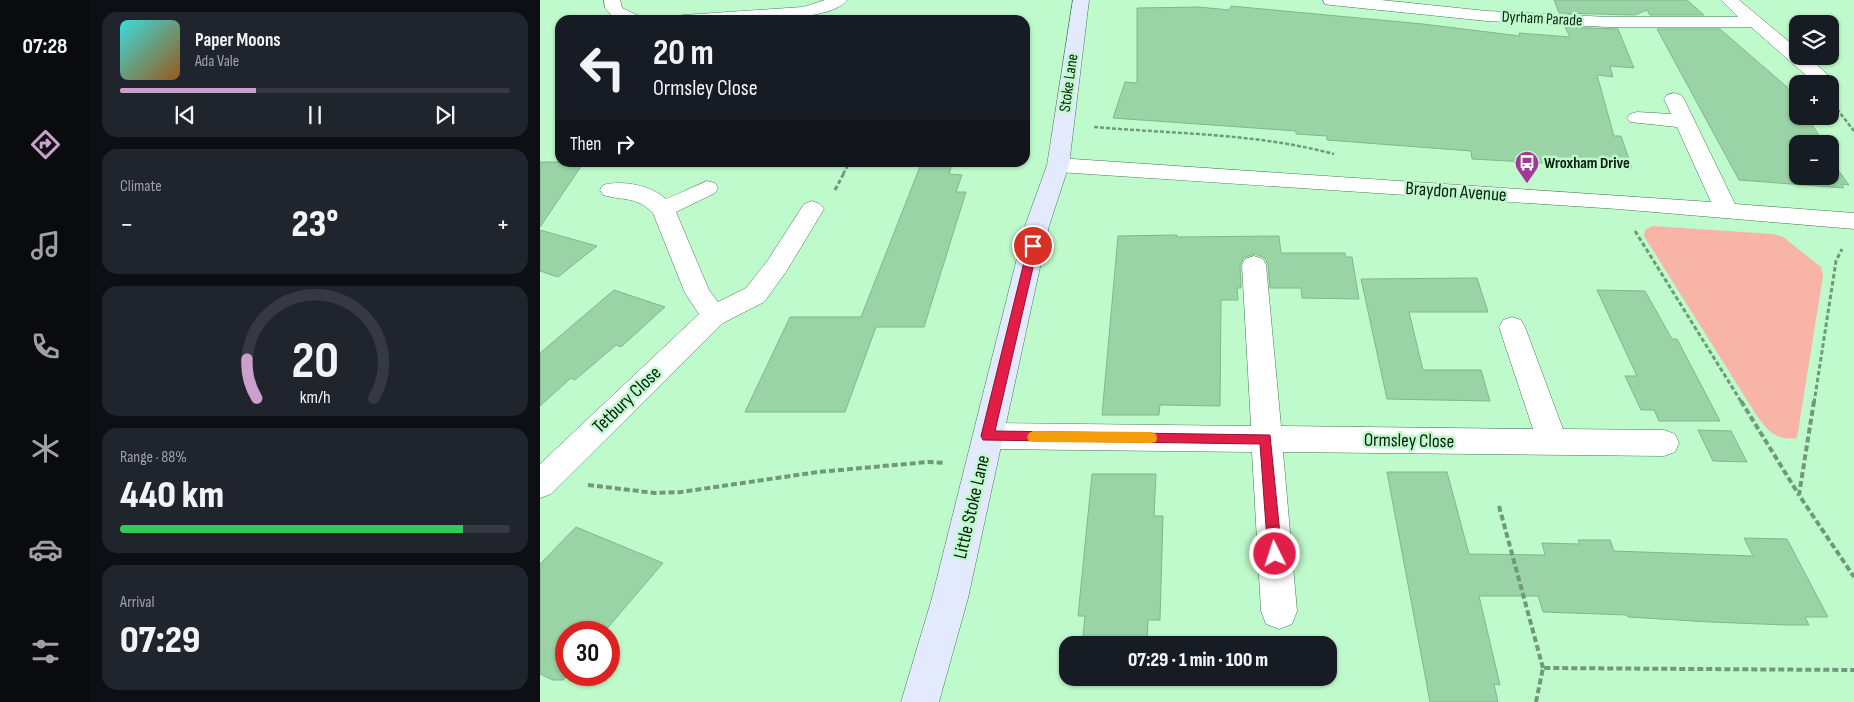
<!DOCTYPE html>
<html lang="en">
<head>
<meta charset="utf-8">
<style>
  :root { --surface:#171b24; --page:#20242c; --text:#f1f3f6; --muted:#9ea1a6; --line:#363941; --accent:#cd9fcd }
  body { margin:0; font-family:"Sofia Sans Condensed",sans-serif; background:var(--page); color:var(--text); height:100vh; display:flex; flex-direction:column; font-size:19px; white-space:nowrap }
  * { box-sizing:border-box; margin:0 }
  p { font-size:16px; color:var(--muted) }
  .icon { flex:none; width:28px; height:28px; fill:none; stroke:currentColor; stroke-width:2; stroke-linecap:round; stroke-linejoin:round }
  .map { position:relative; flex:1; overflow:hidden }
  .details { display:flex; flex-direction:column; gap:12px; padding:12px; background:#0d0f14; width:450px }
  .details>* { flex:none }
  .top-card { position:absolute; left:15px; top:15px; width:475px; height:152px; border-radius:15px; box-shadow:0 1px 4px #0004; background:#171b24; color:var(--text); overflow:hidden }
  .controls { position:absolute; left:1249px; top:15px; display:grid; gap:10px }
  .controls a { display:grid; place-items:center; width:50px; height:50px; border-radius:10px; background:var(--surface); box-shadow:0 1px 4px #0004; font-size:25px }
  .speed { position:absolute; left:15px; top:621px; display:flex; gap:10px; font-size:25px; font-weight:700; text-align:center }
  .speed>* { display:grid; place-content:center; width:65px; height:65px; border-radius:50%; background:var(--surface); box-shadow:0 1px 4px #0004; line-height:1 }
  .speed .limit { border:8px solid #d22; background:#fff; color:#111 }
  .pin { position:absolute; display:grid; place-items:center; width:42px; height:42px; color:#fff; margin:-21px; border:2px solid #fff; border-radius:50%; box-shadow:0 1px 5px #0007 }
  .me { position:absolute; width:55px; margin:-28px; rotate:356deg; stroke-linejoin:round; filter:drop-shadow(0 0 4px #0008) }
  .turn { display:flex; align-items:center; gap:18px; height:105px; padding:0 15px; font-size:22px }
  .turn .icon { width:65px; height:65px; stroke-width:2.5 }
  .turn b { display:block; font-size:35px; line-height:42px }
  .then { display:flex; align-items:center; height:48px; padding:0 15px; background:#0003; gap:10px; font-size:19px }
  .big { font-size:38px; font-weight:800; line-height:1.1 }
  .details .widget { flex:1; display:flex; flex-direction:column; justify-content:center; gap:8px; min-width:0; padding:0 18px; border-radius:15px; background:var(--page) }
  .details .dial { align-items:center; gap:0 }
  .dial svg { height:130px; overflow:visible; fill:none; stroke:var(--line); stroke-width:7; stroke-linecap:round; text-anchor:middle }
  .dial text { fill:var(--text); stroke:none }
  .song { display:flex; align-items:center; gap:15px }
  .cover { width:60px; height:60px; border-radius:8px; background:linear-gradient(135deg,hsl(180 70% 55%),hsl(30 70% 35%)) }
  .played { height:5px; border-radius:2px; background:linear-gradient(90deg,var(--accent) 35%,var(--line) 35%) }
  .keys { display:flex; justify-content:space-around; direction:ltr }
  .heat { display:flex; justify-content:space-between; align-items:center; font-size:28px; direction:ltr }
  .charge { height:8px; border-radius:4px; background:linear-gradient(90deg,#34c759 88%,var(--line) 0) }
  .trip { position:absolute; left:519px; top:636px; width:278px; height:50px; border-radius:15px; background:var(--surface); box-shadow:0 1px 4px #0004; font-weight:800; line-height:50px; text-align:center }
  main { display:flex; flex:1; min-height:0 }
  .menu { display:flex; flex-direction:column; width:90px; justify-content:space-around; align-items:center; background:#090b0e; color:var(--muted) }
  .menu .icon { width:35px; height:35px }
  .menu .active { color:var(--accent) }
  .menu b { font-size:22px; color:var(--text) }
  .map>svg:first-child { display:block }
  .green { fill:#f8b4a7 }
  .building { fill:#99d3a6; stroke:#7fb88d }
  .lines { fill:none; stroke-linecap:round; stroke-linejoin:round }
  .street-casing { stroke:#447b53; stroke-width:1 }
  .secondary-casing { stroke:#447b53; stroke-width:1 }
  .path-far2 { stroke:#6f9a79; stroke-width:2.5; stroke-dasharray:4 2; stroke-linecap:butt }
  .path-far1 { stroke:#6f9a79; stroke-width:3; stroke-dasharray:4.5 2.5; stroke-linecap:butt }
  .path { stroke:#6f9a79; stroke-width:4; stroke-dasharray:6 3; stroke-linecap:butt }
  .street { fill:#fff; fill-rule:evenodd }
  .secondary { fill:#e4eafe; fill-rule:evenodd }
  .route { fill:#e11d48; stroke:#92132f }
  .slow { fill:#f59e0b }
  .labels { text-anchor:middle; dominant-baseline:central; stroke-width:5; stroke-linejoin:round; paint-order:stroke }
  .far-street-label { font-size:16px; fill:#061d0d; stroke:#bffacc }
  .far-poi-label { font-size:16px; font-weight:bold; fill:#061d0d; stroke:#bffacc; text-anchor:start }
  .street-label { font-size:19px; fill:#061d0d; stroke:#bffacc }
</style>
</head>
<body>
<main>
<nav class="menu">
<b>07:28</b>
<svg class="icon active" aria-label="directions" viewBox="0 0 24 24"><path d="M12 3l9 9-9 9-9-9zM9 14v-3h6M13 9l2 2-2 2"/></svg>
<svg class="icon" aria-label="music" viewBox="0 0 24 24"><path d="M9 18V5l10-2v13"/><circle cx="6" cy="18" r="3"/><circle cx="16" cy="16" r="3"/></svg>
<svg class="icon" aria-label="phone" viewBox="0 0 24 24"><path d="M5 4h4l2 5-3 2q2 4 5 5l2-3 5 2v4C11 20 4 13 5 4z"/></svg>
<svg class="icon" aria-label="climate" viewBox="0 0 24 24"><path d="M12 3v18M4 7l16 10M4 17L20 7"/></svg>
<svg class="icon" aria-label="car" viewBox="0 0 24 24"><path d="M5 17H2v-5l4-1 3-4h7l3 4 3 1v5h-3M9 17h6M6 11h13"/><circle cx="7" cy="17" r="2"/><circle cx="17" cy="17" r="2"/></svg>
<svg class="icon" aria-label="filters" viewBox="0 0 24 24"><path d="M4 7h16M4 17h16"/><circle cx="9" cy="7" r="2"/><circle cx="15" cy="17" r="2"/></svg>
</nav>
<section class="details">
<div class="widget">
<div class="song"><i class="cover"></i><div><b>Paper Moons</b><p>Ada Vale</p></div></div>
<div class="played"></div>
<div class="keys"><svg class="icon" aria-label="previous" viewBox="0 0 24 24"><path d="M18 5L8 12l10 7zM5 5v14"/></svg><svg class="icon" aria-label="pause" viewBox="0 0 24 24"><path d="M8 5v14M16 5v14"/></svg><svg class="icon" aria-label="next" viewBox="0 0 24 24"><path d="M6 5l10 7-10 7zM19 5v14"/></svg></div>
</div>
<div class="widget"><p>Climate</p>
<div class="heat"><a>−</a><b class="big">23°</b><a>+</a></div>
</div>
<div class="widget dial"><svg viewBox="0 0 100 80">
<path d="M14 69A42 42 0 1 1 86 69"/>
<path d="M14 69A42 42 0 0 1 8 45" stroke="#cd9fcd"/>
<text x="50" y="56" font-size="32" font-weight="700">20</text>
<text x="50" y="72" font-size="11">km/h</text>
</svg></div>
<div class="widget"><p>Range · 88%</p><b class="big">440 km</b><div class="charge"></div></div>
<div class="widget"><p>Arrival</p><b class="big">07:29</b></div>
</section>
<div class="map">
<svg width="1314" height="702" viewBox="0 0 1314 702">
  <rect width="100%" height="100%" fill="#bffacc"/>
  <path class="green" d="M1112 226 1233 234 1243 237 1281 267 1283 276 1257 438C1236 441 1228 431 1217 416L1104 236 1105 230Z"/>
  <path class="building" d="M1014 0H1147L1164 15H1110L1107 10 1095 15 1019 13Z
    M691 6 883 24 980 36 979 33 1030 37 1025 27 1078 29 1094 68 1070 66 1073 77 1057 75 1074 136H1081L1092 168 932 159 931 151 787 140V136L756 134V131L573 118 585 82 597 83V8L659 7 689 10Z
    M1117 29H1180L1247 87 1258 104V116H1266L1285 144H1258V176H1290V151L1299 164 1293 163 1309 185 1301 184 1304 188 1199 180Z
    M0 162H44L0 227Z
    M381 164H412L409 174 422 175 416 192H426L384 327H336L305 412H205L250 317H321Z
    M0 230 57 246 18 277 0 271Z
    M637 235V237L739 236 741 253H805L806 257H812L819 299 762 298 761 288H730L728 265 725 258 715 254 704 257 700 265 701 288H697L698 300H681L680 406 620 405 619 415H562L578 236Z
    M937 278 948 312H869L883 370H941L950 401 847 399 821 279Z
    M74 290 125 307 81 347 76 345 35 380 31 378 0 406V353Z
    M1057 290 1105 291 1132 339H1137L1180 421H1119L1114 410H1101L1085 376H1097Z
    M1158 430 1191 431 1207 462 1173 461Z
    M847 472H907L929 554 1005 555 1002 543 1040 544 1038 540H1070L1074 551 1213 556 1204 538 1247 539 1288 617H1265L1269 625H1245L1170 622 1088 617 1087 615 1003 612 998 596H939L960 685 954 684 958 702H890Z
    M552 474H616L614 516H623L620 620H608L607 645H542L545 616H538Z
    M36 527 123 563 64 632H26L28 675 23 680H13L0 674V564Z"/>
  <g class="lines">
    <defs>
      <path id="street" d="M64 0H80L82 8 99 16 102 20 75 19 65 8Z
        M285 0H307C289 26 168 20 135 20L138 16 144 15 263 7Z
        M783 0H841L947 11 1068 17H1198L1181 0H1199L1258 49V56H1267L1298 84 1295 88 1290 89V84H1276L1211 27H1068L947 21 791 5 785 4Z
        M1134 93 1141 95 1144 99 1195 204 1314 213V229L1078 209 518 172 510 170 507 165 510 160 518 158 1171 202 1137 127 1090 122 1087 118 1090 114 1097 112 1131 114 1124 99 1127 95Z
        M167 181 175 183 178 188 175 193 136 212 169 290 178 302 206 288 228 260 264 204 272 201 280 204 284 209 246 272 224 302 183 323 11 494 0 498V464L159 314 145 293 113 213C96 196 84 201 63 195L60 190 63 185C82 180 111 185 126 199Z
        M714 256 723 259 726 265 741 426 993 429 959 327 963 320 972 317 981 320 985 327 1023 429 1124 430 1135 434 1139 443 1135 452 1124 456 743 452 757 611 752 624 739 629 726 624 721 611 712 452 448 449 437 445 433 436 437 427 448 423 711 426 702 265 705 259Z"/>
      <path id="secondary" d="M533 0H549L529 165 509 226 428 598 399 702H361L392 598 485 226 507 165Z"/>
    </defs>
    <use href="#street" class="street-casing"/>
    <use href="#secondary" class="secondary-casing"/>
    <path class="path-far2" d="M1297 109 1314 131
      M554 127C635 134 715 133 794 154
      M303 174 310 162"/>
    <path class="path-far1" d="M295 190 304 173
      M1095 231 1202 403
      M1274 403 1296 261 1302 249"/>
    <path class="path" d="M1201 401 1259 495
      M1274 401 1259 495 1314 577
      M48 485 115 493 141 492 278 472 388 462 405 463
      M959 506 1003 668
      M996 702 1003 668 1314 670"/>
    <use href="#street" class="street"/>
    <use href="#secondary" class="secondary"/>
  </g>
  <path class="route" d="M493 242 498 246 455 431 730 435 742 554 740 559 735 561 730 559 728 554 720 444 443 440 441 436 488 246Z"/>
  <path class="slow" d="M493 431 611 432 616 434 617 438 616 442 611 443 493 442 489 441 487 437 489 433Z"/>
  <defs>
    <symbol id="bus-pin" viewBox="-11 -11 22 30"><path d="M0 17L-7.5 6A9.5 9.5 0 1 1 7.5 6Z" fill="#a2389a" stroke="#bffacc"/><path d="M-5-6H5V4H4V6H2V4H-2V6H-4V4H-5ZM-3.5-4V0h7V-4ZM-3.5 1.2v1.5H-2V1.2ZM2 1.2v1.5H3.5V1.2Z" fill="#fff"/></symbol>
  </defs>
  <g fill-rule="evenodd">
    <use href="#bus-pin" x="973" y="149" width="28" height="38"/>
  </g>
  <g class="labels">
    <g class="far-street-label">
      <text transform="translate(1002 19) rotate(3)">Dyrham Parade</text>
      <text transform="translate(529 83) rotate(-82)">Stoke Lane</text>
    </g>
    <g class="far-poi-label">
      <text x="1004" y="163">Wroxham Drive</text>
    </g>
    <g class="street-label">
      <text transform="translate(916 192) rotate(4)">Braydon Avenue</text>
      <text transform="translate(87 400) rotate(-44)">Tetbury Close</text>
      <text transform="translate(869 441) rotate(1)">Ormsley Close</text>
      <text transform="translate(432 507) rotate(-77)">Little Stoke Lane</text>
    </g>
  </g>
</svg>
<div class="controls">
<a><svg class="icon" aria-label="layers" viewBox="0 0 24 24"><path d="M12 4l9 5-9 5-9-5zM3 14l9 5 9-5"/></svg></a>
<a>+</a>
<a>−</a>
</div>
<div class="speed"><div class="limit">30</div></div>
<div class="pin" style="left:493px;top:246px;background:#d93025"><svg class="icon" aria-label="arrive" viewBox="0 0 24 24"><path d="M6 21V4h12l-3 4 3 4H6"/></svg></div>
<svg class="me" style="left:735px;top:554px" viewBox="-20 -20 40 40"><circle r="17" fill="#e11d48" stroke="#fff" stroke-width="3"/><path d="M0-11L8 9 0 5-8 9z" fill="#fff"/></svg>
<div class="trip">07:29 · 1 min · 100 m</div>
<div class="top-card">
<div class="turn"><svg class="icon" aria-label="left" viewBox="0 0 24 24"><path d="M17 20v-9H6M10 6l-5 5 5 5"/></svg><div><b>20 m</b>Ormsley Close</div></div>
<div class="then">Then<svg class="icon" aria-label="right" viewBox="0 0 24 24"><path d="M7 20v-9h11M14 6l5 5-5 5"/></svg></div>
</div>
</div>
</main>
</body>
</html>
